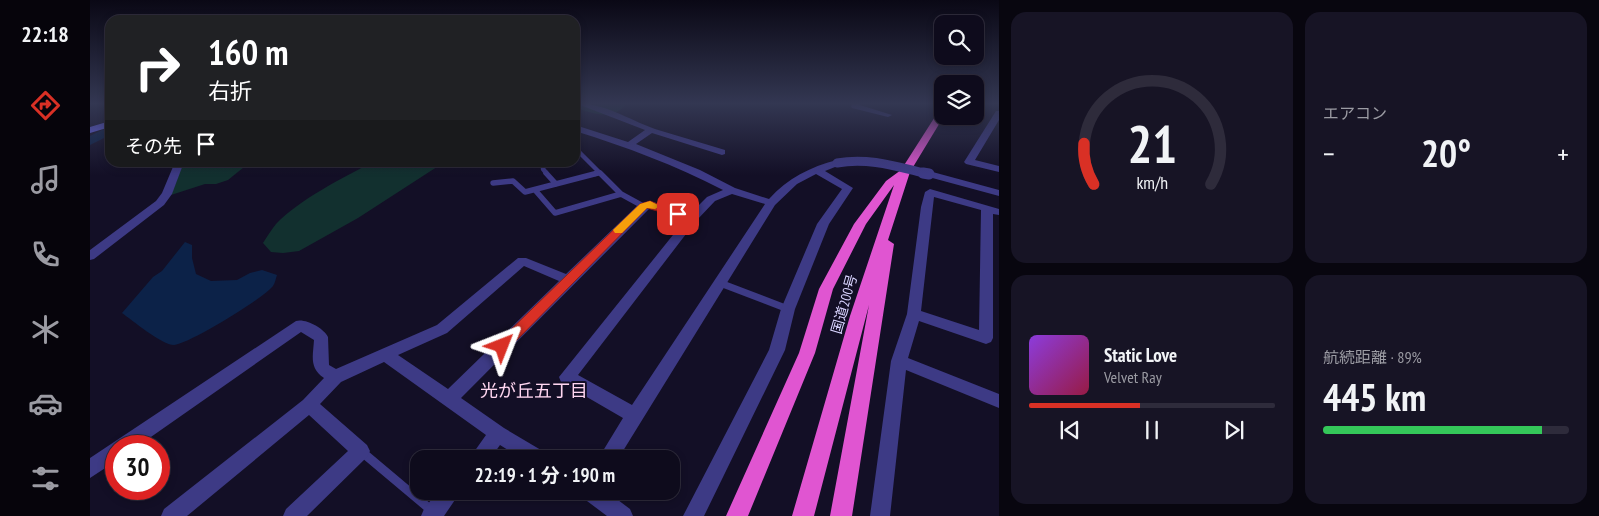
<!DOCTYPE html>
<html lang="ja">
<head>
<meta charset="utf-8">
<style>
  :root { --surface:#0e0b1c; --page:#171425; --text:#f1f3f6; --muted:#9b9ba3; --line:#2e2b3b; --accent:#d93025 }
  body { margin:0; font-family:"PT Sans Narrow","Noto Sans JP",sans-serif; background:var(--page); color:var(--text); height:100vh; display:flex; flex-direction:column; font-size:19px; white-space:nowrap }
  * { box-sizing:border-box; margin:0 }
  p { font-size:16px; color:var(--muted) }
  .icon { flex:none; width:28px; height:28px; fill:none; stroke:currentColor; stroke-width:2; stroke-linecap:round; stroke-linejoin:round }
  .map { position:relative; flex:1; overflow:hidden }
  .drawer { display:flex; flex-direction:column; gap:12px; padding:12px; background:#08060f; width:600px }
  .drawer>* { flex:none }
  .top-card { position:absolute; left:15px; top:15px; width:475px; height:152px; border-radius:15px; box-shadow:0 2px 8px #0003,0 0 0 1px var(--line); background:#202124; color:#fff; overflow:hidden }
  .buttons { position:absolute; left:844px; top:15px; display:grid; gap:10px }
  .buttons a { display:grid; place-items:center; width:50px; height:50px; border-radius:10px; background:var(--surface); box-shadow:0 2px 8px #0003,0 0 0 1px var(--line); font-size:25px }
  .speed { position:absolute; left:15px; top:435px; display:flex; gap:10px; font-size:25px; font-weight:700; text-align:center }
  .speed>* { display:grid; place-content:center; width:65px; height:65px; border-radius:50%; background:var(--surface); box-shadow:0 2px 8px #0003,0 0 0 1px var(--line); line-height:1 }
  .speed .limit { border:8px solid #d22; background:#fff; color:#111 }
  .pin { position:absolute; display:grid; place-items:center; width:42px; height:42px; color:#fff; margin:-21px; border-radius:10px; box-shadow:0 2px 8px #0006 }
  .me { position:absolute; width:55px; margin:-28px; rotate:45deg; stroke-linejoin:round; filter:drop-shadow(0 0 4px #0008) }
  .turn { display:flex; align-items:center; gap:18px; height:105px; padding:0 20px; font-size:22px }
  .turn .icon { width:65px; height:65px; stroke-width:2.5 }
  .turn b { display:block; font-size:35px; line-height:42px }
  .then { display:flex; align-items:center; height:48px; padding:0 20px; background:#0003; gap:10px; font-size:19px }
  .big { font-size:38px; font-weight:700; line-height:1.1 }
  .drawer .tile { flex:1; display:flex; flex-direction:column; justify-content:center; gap:8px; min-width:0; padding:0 18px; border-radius:15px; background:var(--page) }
  .drawer .dial { align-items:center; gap:0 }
  .dial svg { height:130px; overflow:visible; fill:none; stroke:var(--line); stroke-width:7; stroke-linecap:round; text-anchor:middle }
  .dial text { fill:var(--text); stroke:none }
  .song { display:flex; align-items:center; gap:15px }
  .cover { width:60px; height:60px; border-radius:8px; background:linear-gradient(135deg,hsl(270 70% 55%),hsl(340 70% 35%)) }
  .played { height:5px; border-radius:2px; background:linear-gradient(90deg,var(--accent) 45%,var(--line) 45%) }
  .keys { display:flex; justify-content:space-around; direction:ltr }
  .heat { display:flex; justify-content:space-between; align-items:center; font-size:28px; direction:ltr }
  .charge { height:8px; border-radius:4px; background:linear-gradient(90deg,#34c759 89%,var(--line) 0) }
  .drawer .tiles { flex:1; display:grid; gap:12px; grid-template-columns:repeat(2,1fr) }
  .trip { position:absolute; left:320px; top:450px; width:270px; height:50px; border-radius:15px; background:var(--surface); box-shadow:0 2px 8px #0003,0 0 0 1px var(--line); font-weight:700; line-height:50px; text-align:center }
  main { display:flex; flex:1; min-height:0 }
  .tabs { display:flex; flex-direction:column; width:90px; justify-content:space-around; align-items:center; background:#06040b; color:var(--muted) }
  .tabs .icon { width:35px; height:35px }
  .tabs .active { color:var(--accent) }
  .tabs b { font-size:22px; color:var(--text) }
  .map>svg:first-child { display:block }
  .green { fill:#12302f }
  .water { fill:#0c2248 }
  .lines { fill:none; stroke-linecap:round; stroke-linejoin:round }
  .river { fill:#0c2248; fill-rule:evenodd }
  .service-far3 { stroke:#3d3a85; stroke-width:4.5 }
  .service-far2 { stroke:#3d3a85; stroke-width:5.5 }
  .service-far1 { stroke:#3d3a85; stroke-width:7 }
  .service { stroke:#3d3a85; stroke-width:9 }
  .minor { fill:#3d3a85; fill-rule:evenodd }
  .secondary { fill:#6f6bff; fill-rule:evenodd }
  .trunk { fill:#e055d1; fill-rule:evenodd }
  .minor-bridge-far1 { stroke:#3d3a85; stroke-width:9 }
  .minor-bridge { stroke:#3d3a85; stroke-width:11 }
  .route { fill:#d93025; stroke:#8d1f18 }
  .slow { fill:#f59e0b }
  .labels { text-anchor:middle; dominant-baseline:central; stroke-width:4; stroke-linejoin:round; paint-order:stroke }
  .street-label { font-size:14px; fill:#d9d4ff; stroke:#130f26 }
  .near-neighbourhood-label { font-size:18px; fill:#ffd6f0; stroke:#130f26 }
</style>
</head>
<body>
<main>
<nav class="tabs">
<b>22:18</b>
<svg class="icon active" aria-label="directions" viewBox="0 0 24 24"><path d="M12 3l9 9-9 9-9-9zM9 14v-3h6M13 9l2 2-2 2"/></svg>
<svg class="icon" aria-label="music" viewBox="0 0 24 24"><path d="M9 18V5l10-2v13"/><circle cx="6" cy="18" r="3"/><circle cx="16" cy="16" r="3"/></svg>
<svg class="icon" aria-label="phone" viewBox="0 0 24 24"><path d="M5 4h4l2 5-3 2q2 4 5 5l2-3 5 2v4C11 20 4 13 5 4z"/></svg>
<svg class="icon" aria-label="climate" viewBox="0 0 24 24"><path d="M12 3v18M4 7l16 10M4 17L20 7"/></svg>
<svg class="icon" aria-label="car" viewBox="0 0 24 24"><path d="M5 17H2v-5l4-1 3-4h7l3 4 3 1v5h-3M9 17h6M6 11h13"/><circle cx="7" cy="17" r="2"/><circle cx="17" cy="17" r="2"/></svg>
<svg class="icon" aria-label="filters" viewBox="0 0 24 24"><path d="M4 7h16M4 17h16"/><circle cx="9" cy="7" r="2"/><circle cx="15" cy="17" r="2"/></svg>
</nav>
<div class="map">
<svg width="909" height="516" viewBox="0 0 909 516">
  <rect width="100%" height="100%" fill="#130f26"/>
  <path class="green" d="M485 103H537C525 121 501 114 485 107Z
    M94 163H159L138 180 126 184H115L81 195 87 180 88 168Z
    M281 163H353L268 218 209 251 193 253 181 252 173 243C177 237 181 230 186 224 209 200 252 178 281 163Z"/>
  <path class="water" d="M95 242 102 245V258L106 274 121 281 147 280 160 273 172 270 187 275C186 278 185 283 183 286 174 298 99 344 84 345 72 345 42 320 32 313L63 277 72 271Z"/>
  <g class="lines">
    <path class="river" d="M20 126V135L0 145V136Z"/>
    <path class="service-far3" d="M485 152H489L511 174
      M453 169 457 174
      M505 174 508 173"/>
    <path class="service-far2" d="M456 173 466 184
      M510 173 531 194 553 206
      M403 183 423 181 435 192 508 173
      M445 190 465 213 531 194"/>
    <path class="service-far1" d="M630 283 698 309"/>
    <path class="service" d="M272 452 341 510"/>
    <path class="minor" d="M485 103C514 103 538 119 565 129 588 136 612 143 635 150V154L632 155 562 133 546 144 610 170 645 188 679 199C698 178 720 167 747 160L752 163 750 165 735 171 763 188 739 224 705 309 695 350 614 516H593L679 350 691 309 727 224 752 189 726 174 707 184 685 205 528 459H508L533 418 471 382 469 377 595 220 560 208 371 398 414 428 456 453 458 459H432L410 445 400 459H379L396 435 294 362 251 382 230 404 277 445 280 451 277 457 217 516H193L196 509 258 451 219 415 97 516H71L74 509 213 400 234 378C219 368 223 356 224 340L211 332 48 446H26V461L0 478V458L206 321C215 318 234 328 238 337L239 365 246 369 347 325 428 258H436L476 274 549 204 560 201 600 214 617 197 633 190C585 165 536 147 485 131V125L538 142 555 130ZM642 194 675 204 542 405 488 375 606 221 625 201ZM434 266 469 281 358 389 308 355 357 333Z
      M763 103H772L770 105 802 115 798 117 762 108 761 106Z
      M906 111H909V120L885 160 909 166V172L876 164 874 162Z
      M85 162H94L82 194 74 205 4 259 0 260V250L66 201 72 193Z
      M839 171 909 190V196L835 176V172Z
      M840 189 909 209V215L903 214V338L901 342 896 344 829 321 818 358 909 394V408L816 370 800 516H780L801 361 817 314 831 207 835 192ZM844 197 891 210 889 330 831 311Z
      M348 491H371L354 516H331L334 509Z
      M490 491H516L540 509 543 516H517L493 498Z"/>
    <path class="secondary" d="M20 121V127L0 133V127Z"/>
    <path class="trunk" d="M852 109 854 116 820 172 798 240 804 244 762 516H740L779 305 724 516H702L760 316 804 185 776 224 743 289 725 353 658 516H636L709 353 729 289 764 224 796 181 811 170 848 112Z"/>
    <path class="minor-bridge-far1" d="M747 163C779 157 808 167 838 174"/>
    <path class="minor-bridge" d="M833 173 839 174"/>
  </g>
  <linearGradient id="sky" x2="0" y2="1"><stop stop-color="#0a0815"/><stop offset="0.59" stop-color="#333752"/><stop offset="1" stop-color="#333752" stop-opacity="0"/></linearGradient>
  <rect width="909" height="175" fill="url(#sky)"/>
  <path class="route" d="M560 201 593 214 588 217 557 208 417 350 412 352 407 350 405 346 407 343 550 204Z"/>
  <path class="slow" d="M560 201 570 206 565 209 557 208 532 233H525L523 230 525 228 550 204Z"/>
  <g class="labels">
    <g class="street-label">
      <text transform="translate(754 304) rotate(-74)">国道200号</text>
    </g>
    <g class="near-neighbourhood-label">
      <text x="444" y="390">光が丘五丁目</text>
    </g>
  </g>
</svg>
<div class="buttons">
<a><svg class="icon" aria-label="search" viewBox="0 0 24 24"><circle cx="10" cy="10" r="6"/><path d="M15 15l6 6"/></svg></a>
<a><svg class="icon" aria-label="layers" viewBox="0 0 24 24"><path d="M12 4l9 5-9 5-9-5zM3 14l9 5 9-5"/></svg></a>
</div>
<div class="speed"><div class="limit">30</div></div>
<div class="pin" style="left:588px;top:214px;background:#d93025"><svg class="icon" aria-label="arrive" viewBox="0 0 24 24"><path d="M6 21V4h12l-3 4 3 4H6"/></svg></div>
<svg class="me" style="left:412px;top:346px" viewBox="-20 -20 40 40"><path d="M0-17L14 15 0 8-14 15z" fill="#d93025" stroke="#fff" stroke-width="4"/></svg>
<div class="trip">22:19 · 1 分 · 190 m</div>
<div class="top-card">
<div class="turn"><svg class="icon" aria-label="right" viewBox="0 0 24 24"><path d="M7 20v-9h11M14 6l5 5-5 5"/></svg><div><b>160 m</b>右折</div></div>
<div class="then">その先<svg class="icon" aria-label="arrive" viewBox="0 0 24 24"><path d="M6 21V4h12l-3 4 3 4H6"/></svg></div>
</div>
</div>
<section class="drawer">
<div class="tiles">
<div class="tile dial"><svg viewBox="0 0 100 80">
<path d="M14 69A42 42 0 1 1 86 69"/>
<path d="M14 69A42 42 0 0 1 8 44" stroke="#d93025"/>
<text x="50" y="56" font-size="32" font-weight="700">21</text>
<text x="50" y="72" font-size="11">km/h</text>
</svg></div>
<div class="tile"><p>エアコン</p>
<div class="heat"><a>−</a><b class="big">20°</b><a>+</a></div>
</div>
<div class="tile">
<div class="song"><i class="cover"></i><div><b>Static Love</b><p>Velvet Ray</p></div></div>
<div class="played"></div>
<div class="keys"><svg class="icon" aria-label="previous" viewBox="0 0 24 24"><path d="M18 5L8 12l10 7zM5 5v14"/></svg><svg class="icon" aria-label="pause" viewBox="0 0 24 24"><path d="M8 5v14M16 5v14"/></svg><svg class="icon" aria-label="next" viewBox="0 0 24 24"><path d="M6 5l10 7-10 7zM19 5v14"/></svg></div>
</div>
<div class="tile"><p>航続距離 · 89%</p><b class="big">445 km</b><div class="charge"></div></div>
</div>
</section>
</main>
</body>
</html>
